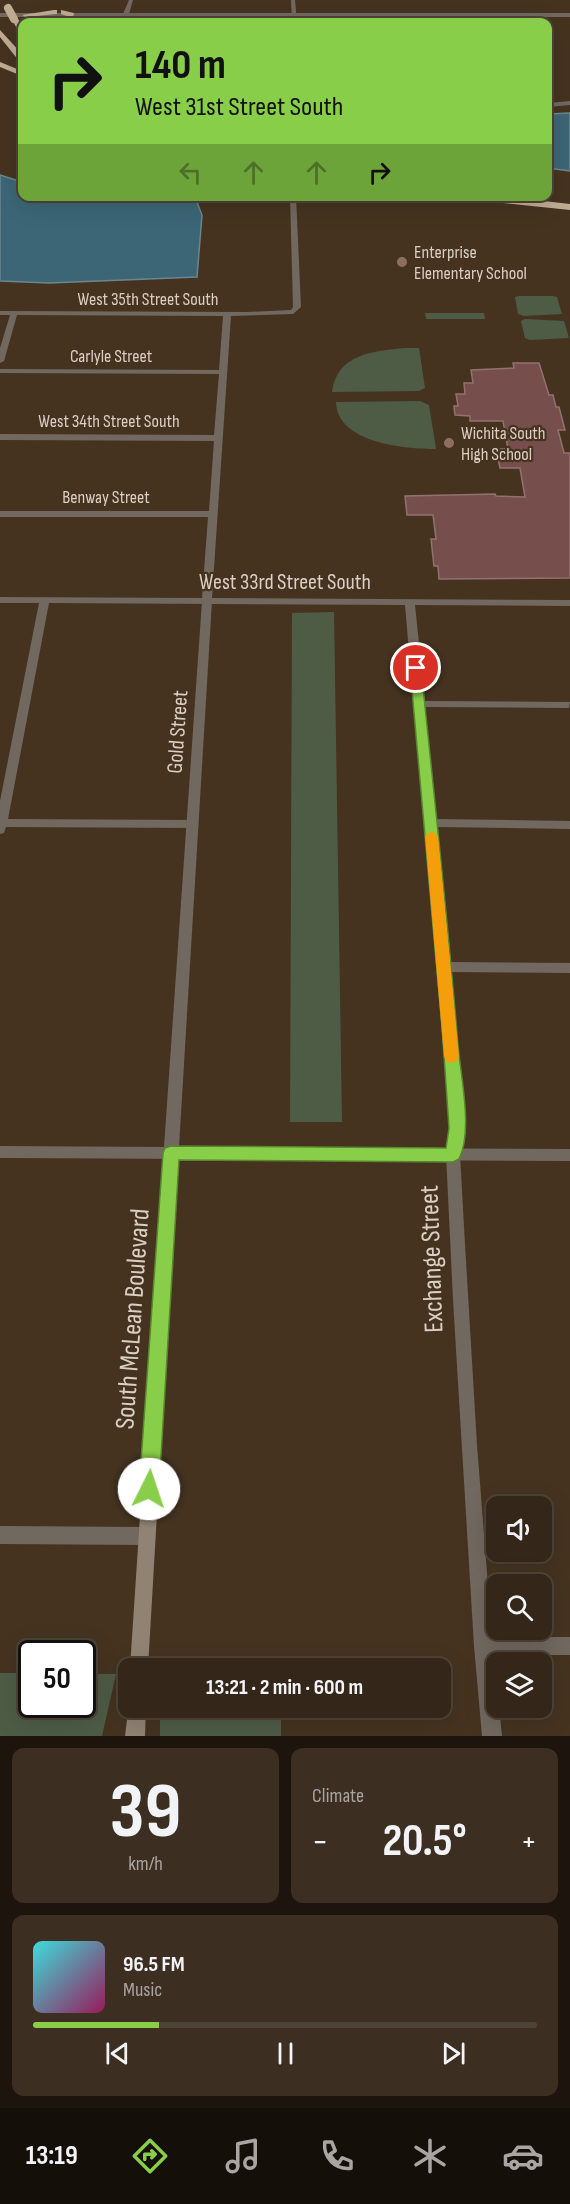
<!DOCTYPE html>
<html lang="en">
<head>
<meta charset="utf-8">
<style>
  :root { --surface:#342618; --page:#3c2e21; --text:#f1f3f6; --muted:#a9a5a2; --line:#4e4337; --accent:#89ce48 }
  body { margin:0; font-family:"Sofia Sans Condensed",sans-serif; background:var(--page); color:var(--text); height:100vh; display:flex; flex-direction:column; font-size:22px; white-space:nowrap }
  * { box-sizing:border-box; margin:0 }
  p { font-size:20px; color:var(--muted) }
  .icon { flex:none; width:33px; height:33px; fill:none; stroke:currentColor; stroke-width:2; stroke-linecap:round; stroke-linejoin:round }
  .map { position:relative; height:1736px; overflow:hidden }
  .panel { display:flex; flex-direction:column; gap:12px; padding:12px; background:#1d150d; flex:1 }
  .panel>* { flex:none }
  .top-card { position:absolute; left:18px; top:18px; width:534px; height:183px; border-radius:12px; box-shadow:0 6px 24px #0002,0 0 0 2px var(--line); background:#89ce48; color:#111; overflow:hidden }
  .fabs { position:absolute; left:486px; top:1496px; display:grid; gap:12px }
  .fabs a { display:grid; place-items:center; width:66px; height:66px; border-radius:12px; background:var(--surface); box-shadow:0 6px 24px #0002,0 0 0 2px var(--line); font-size:30px }
  .speed { position:absolute; left:18px; top:1640px; display:flex; gap:12px; font-size:30px; font-weight:700; text-align:center }
  .speed>* { display:grid; place-content:center; width:78px; height:78px; border-radius:50%; background:var(--surface); box-shadow:0 6px 24px #0002,0 0 0 2px var(--line); line-height:1 }
  .speed .limit { border:3px solid #111; border-radius:9px; background:#fff; color:#111 }
  .pin { position:absolute; display:grid; place-items:center; width:51px; height:51px; color:#fff; margin:-26px; border:3px solid #fff; border-radius:50%; box-shadow:0 2px 6px #0007 }
  .me { position:absolute; width:66px; margin:-33px; rotate:4deg; stroke-linejoin:round; filter:drop-shadow(0 0 4px #0008) }
  .turn { display:flex; align-items:center; gap:21px; height:126px; padding:0 18px; font-size:27px }
  .turn .icon { width:78px; height:78px; stroke-width:2.5 }
  .turn b { display:block; font-size:42px; line-height:51px }
  .lanes { display:flex; align-items:center; height:57px; padding:0 18px; background:#0003; justify-content:center; gap:30px; direction:ltr }
  .lanes .off { opacity:.35 }
  .big { font-size:45px; font-weight:700; line-height:1.1 }
  .panel .card { flex:1; display:flex; flex-direction:column; justify-content:center; gap:9px; min-width:0; padding:0 21px; border-radius:12px; background:var(--page) }
  .panel .dial { align-items:center; gap:0 }
  .dial b { font-size:78px; line-height:1 }
  .song { display:flex; align-items:center; gap:18px }
  .cover { width:72px; height:72px; border-radius:9px; background:linear-gradient(135deg,hsl(180 70% 55%),hsl(330 70% 35%)) }
  .played { height:6px; border-radius:3px; background:linear-gradient(90deg,var(--accent) 25%,var(--line) 25%) }
  .keys { display:flex; justify-content:space-around; direction:ltr }
  .heat { display:flex; justify-content:space-between; align-items:center; font-size:33px; direction:ltr }
  .panel .tiles { flex:1; display:grid; gap:12px; grid-template-columns:1fr 1fr }
  .card:last-child { grid-column:span 2 }
  .trip { position:absolute; left:118px; top:1658px; width:333px; height:60px; border-radius:12px; background:var(--surface); box-shadow:0 6px 24px #0002,0 0 0 2px var(--line); font-weight:700; line-height:60px; text-align:center }
  .tabs { display:flex; height:96px; justify-content:space-around; align-items:center; background:#150f0a; color:var(--muted) }
  .tabs .icon { width:42px; height:42px }
  .tabs .on { color:var(--accent) }
  .tabs b { font-size:27px; color:var(--text) }
  .map>svg:first-child { display:block }
  .green { fill:#4e5c46 }
  .water { fill:#3c6676; stroke:#6c868d; stroke-width:1.5 }
  .building { fill:#764f4c; stroke:#92726f; stroke-width:1.5 }
  .lines { fill:none; stroke-linecap:round; stroke-linejoin:round }
  .minor { fill:#71685f; fill-rule:evenodd }
  .tertiary { fill:#71685f; fill-rule:evenodd }
  .secondary { fill:#918374; fill-rule:evenodd }
  .motorway { fill:#c0ab93; fill-rule:evenodd }
  .motorway-bridge { stroke:#c0ab93; stroke-width:8 }
  .route { fill:#89ce48; stroke:#59862f; stroke-width:1.5 }
  .slow { fill:#f59e0b }
  .education-dot { fill:#8d6e63; stroke:#453320; stroke-width:2 }
  .labels { text-anchor:middle; dominant-baseline:central; stroke-width:4.5; stroke-linejoin:round; paint-order:stroke }
  .far-poi-label { font-size:18px; fill:#dbcfc4; stroke:#453320; text-anchor:start }
  .far-street-label { font-size:18px; fill:#dbcfc4; stroke:#453320 }
  .street-label { font-size:22px; fill:#dbcfc4; stroke:#453320 }
  .near-street-label { font-size:27px; fill:#dbcfc4; stroke:#453320 }
</style>
</head>
<body>
<div class="map">
<svg width="570" height="1736" viewBox="0 0 570 1736">
  <rect width="100%" height="100%" fill="#453320"/>
  <path class="green" d="M519 296H553L557 297 562 314 524 316 518 314 515 297Z
    M425 313H484L485 319H426Z
    M525 319 564 321 569 338 530 340 525 338 521 321Z
    M405 348H419L425 388 419 391 332 392C337 354 373 351 405 348Z
    M420 401 429 405 436 449C405 449 337 443 336 402Z
    M334 612 342 1122H290L292 613Z
    M0 1673H31L32 1704H82L83 1674H116L102 1736H0Z
    M160 1707H281V1736H160Z"/>
  <path class="water" d="M570 113V171L548 168V114Z
    M0 175 22 182V196L195 197 202 215 197 277 49 283 0 281Z"/>
  <path class="building" d="M513 363H539L549 395H553L556 407H559L565 430H558L564 453H570V578L439 579 438 566H434L431 539H436L433 515H407L405 496 495 494 496 496 525 497 520 468H500L496 449H508L503 421H470V416L455 415 454 406H458L456 394H465L464 383H473L471 370 514 368Z"/>
  <g class="lines">
    <path class="minor" d="M129 0H133L129 14 126 16 123 14Z
      M291 0H295L297 22H292Z
      M570 101V105L548 107V103Z
      M290 196H296L301 307 293 314 231 316 212 598 570 600V606L415 605 425 701 570 702 569 708 425 707 436 819 570 821V829L437 827 450 962 570 963V973L451 972 464 1128 460 1154 464 1227 477 1445 492 1637H570V1655H494L496 1707H499L502 1736H482L474 1646 453 1300 446 1154 450 1128 405 605 49 603 8 819 193 820 199 824 193 828 6 827 4 833 0 834V801L39 603H0V597L202 598 208 517H0V511H209L214 441 0 440V434L214 435 219 374 0 373V369L219 370 223 316 17 315 4 361 0 363V348L10 315H0V311L246 312 291 310 293 307Z
      M0 1526 146 1527 152 1530 155 1536 152 1542 146 1545 0 1544Z"/>
    <path class="tertiary" d="M0 13H570V17H0Z
      M207 598 212 601 179 1147 570 1149V1161L0 1158V1146L164 1147 202 601Z"/>
    <path class="secondary" d="M171 1147 176 1149 178 1153 148 1668H130L164 1153 166 1149Z
      M129 1704V1707H146L145 1736H125Z"/>
    <path class="motorway" d="M54 10H57V14L26 17 22 15Z
      M61 10 74 13 72 22H64L67 16 61 14Z
      M11 17H17L22 26V33H19Z
      M0 30 22 54V61H19L0 37Z
      M0 62 22 71V76L0 67Z
      M461 196H499L570 204V210L466 199Z"/>
    <path class="motorway-bridge" d="M8 8 14 19"/>
  </g>
  <path class="route" d="M416 664 421 668C434 794 448 920 458 1046 461 1077 473 1132 459 1159L453 1162 179 1160 159 1489 156 1496 149 1498 142 1496 139 1489 163 1153 165 1148 171 1146 446 1148 449 1128 442 1027 410 668Z"/>
  <path class="slow" d="M432 831 438 836 459 1056 457 1061 451 1063 446 1061 444 1056 425 836Z"/>
  <g class="education-dot">
    <circle cx="402" cy="262" r="6"/>
    <circle cx="449" cy="443" r="6"/>
  </g>
  <g class="labels">
    <g class="far-poi-label">
      <text x="414" y="252">Enterprise<tspan x="414" dy="21">Elementary School</tspan></text>
      <text x="461" y="433">Wichita South<tspan x="461" dy="21">High School</tspan></text>
    </g>
    <g class="far-street-label">
      <text x="148" y="299">West 35th Street South</text>
      <text x="111" y="356">Carlyle Street</text>
      <text x="109" y="421">West 34th Street South</text>
      <text x="106" y="497">Benway Street</text>
    </g>
    <g class="street-label">
      <text x="285" y="582">West 33rd Street South</text>
      <text transform="translate(178 732) rotate(-86)">Gold Street</text>
    </g>
    <g class="near-street-label">
      <text transform="translate(432 1259) rotate(-92)">Exchange Street</text>
      <text transform="translate(133 1319) rotate(-86)">South McLean Boulevard</text>
    </g>
  </g>
</svg>
<div class="fabs">
<a><svg class="icon" aria-label="sound" viewBox="0 0 24 24"><path d="M4 9h4l5-4v14l-5-4H4zM17 9q2 3 0 6"/></svg></a>
<a><svg class="icon" aria-label="search" viewBox="0 0 24 24"><circle cx="10" cy="10" r="6"/><path d="M15 15l6 6"/></svg></a>
<a><svg class="icon" aria-label="layers" viewBox="0 0 24 24"><path d="M12 4l9 5-9 5-9-5zM3 14l9 5 9-5"/></svg></a>
</div>
<div class="speed"><div class="limit">50</div></div>
<div class="pin" style="left:416px;top:668px;background:#d93025"><svg class="icon" aria-label="arrive" viewBox="0 0 24 24"><path d="M6 21V4h12l-3 4 3 4H6"/></svg></div>
<svg class="me" style="left:149px;top:1489px" viewBox="-20 -20 40 40"><circle r="19" fill="#fff"/><path d="M0-13L10 11 0 6-10 11z" fill="#89ce48"/></svg>
<div class="trip">13:21 · 2 min · 600 m</div>
<div class="top-card">
<div class="turn"><svg class="icon" aria-label="right" viewBox="0 0 24 24"><path d="M7 20v-9h11M14 6l5 5-5 5"/></svg><div><b>140 m</b>West 31st Street South</div></div>
<div class="lanes"><svg class="icon off" aria-label="left" viewBox="0 0 24 24"><path d="M17 20v-9H6M10 6l-5 5 5 5"/></svg><svg class="icon off" aria-label="ahead" viewBox="0 0 24 24"><path d="M12 20V5M6 11l6-6 6 6"/></svg><svg class="icon off" aria-label="ahead" viewBox="0 0 24 24"><path d="M12 20V5M6 11l6-6 6 6"/></svg><svg class="icon" aria-label="right" viewBox="0 0 24 24"><path d="M7 20v-9h11M14 6l5 5-5 5"/></svg></div>
</div>
</div>
<section class="panel">
<div class="tiles">
<div class="card dial"><b>39</b><p>km/h</p></div>
<div class="card"><p>Climate</p>
<div class="heat"><a>−</a><b class="big">20.5°</b><a>+</a></div>
</div>
<div class="card">
<div class="song"><i class="cover"></i><div><b>96.5 FM</b><p>Music</p></div></div>
<div class="played"></div>
<div class="keys"><svg class="icon" aria-label="previous" viewBox="0 0 24 24"><path d="M18 5L8 12l10 7zM5 5v14"/></svg><svg class="icon" aria-label="pause" viewBox="0 0 24 24"><path d="M8 5v14M16 5v14"/></svg><svg class="icon" aria-label="next" viewBox="0 0 24 24"><path d="M6 5l10 7-10 7zM19 5v14"/></svg></div>
</div>
</div>
</section>
<nav class="tabs">
<b>13:19</b>
<svg class="icon on" aria-label="directions" viewBox="0 0 24 24"><path d="M12 3l9 9-9 9-9-9zM9 14v-3h6M13 9l2 2-2 2"/></svg>
<svg class="icon" aria-label="music" viewBox="0 0 24 24"><path d="M9 18V5l10-2v13"/><circle cx="6" cy="18" r="3"/><circle cx="16" cy="16" r="3"/></svg>
<svg class="icon" aria-label="phone" viewBox="0 0 24 24"><path d="M5 4h4l2 5-3 2q2 4 5 5l2-3 5 2v4C11 20 4 13 5 4z"/></svg>
<svg class="icon" aria-label="climate" viewBox="0 0 24 24"><path d="M12 3v18M4 7l16 10M4 17L20 7"/></svg>
<svg class="icon" aria-label="car" viewBox="0 0 24 24"><path d="M5 17H2v-5l4-1 3-4h7l3 4 3 1v5h-3M9 17h6M6 11h13"/><circle cx="7" cy="17" r="2"/><circle cx="17" cy="17" r="2"/></svg>
</nav>
</body>
</html>
